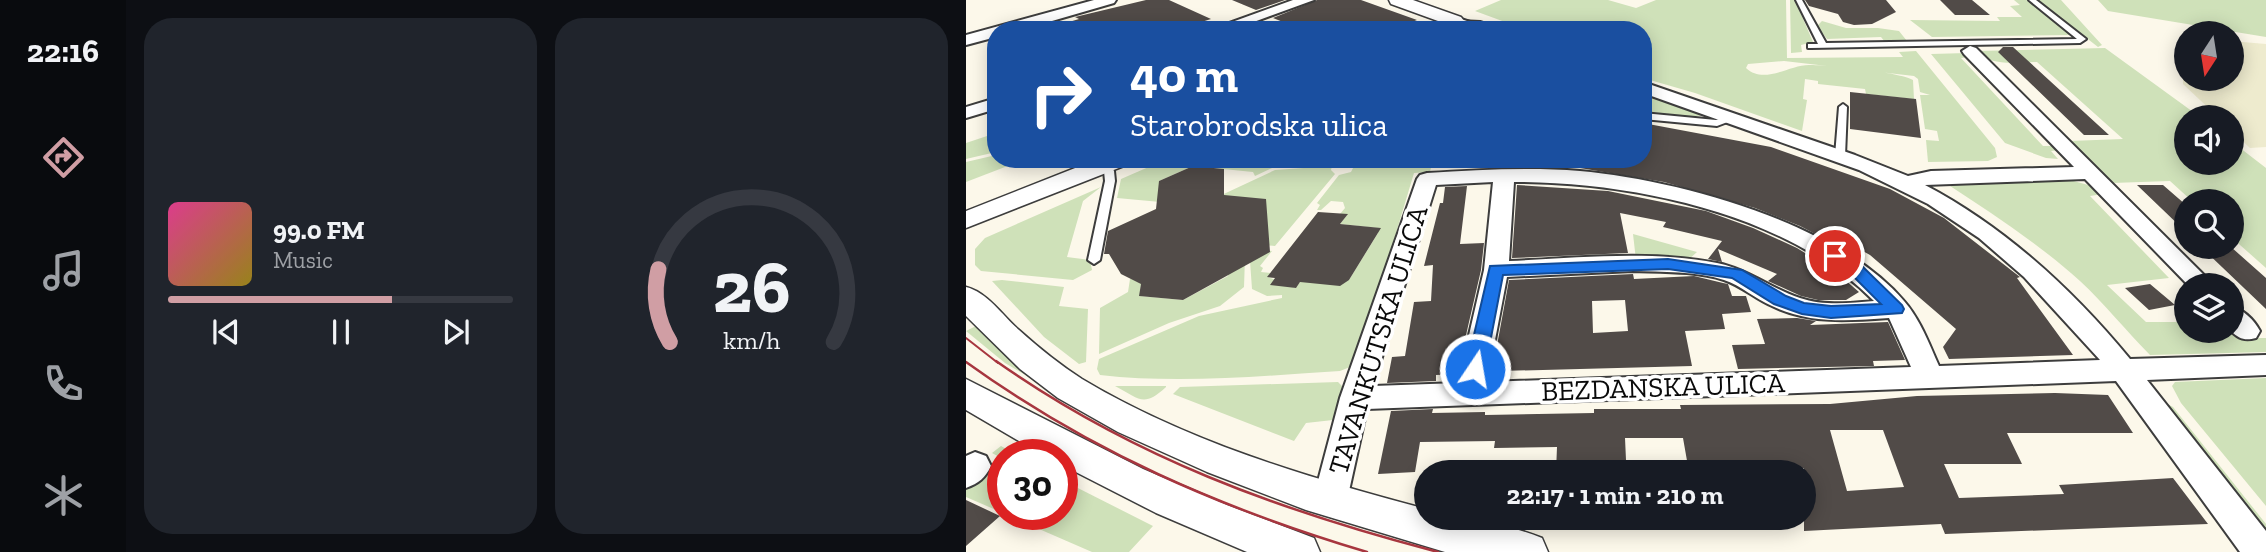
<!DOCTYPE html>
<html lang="en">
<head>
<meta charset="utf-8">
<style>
  :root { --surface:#171b24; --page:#20242c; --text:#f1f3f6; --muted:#9ea1a6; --line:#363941; --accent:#d09ea4 }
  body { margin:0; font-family:"Zilla Slab",serif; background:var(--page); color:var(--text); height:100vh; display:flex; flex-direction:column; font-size:26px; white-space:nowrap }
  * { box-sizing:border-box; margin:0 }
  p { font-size:23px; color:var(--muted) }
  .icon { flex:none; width:38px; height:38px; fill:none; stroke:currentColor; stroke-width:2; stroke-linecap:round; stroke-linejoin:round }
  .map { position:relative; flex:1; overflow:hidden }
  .side { display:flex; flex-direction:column; gap:18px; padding:18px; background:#0d0f14; width:840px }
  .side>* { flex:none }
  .hud { position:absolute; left:21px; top:21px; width:665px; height:147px; border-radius:28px; box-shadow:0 4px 18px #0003; background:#1a4fa0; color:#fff; overflow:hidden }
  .needle { width:46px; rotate:192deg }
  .buttons { position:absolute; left:1208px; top:21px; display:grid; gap:14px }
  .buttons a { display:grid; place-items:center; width:70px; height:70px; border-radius:50%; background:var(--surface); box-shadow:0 4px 18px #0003; font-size:35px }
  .speed { position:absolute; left:21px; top:439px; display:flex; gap:14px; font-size:35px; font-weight:700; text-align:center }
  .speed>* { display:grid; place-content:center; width:91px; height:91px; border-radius:50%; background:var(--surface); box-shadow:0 4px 18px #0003; line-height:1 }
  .speed .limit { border:10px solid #d22; background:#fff; color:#111 }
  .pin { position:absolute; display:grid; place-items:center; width:60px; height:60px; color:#fff; margin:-30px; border:4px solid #fff; border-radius:50%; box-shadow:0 2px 7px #0007 }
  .me { position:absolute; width:77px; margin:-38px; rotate:12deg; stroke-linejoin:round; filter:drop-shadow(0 0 5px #0008) }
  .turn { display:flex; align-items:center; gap:24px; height:147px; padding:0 28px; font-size:32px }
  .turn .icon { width:91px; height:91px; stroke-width:2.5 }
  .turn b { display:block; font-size:49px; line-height:60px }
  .side .tile { flex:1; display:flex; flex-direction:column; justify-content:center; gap:10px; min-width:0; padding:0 24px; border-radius:28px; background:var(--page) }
  .side .dial { align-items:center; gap:0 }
  .dial svg { height:182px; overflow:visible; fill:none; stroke:var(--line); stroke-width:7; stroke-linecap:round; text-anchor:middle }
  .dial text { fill:var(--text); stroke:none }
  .song { display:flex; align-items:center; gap:21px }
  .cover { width:84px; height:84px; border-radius:10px; background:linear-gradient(135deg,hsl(330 70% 55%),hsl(50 70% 35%)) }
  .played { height:7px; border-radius:4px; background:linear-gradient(90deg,var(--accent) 65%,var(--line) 65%) }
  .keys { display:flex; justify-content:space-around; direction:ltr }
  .side .tiles { flex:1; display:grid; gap:18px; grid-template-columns:repeat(2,1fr) }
  .trip { position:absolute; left:448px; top:460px; width:402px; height:70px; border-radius:35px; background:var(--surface); box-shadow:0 4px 18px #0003; font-weight:700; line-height:70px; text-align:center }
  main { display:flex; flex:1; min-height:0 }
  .tab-bar { display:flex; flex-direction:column; width:126px; justify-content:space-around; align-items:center; background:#090b0e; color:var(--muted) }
  .tab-bar .icon { width:49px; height:49px }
  .tab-bar .current { color:var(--accent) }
  .tab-bar b { font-size:32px; color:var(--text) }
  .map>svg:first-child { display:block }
  .farmland { fill:#eeebce }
  .green { fill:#cfe1b9 }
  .building { fill:#514b48; fill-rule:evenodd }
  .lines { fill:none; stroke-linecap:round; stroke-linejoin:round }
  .service-casing { stroke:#3d3d3d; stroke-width:4 }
  .minor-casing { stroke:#3d3d3d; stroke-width:4 }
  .tertiary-casing { stroke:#3d3d3d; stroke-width:3 }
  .service { fill:#fff; fill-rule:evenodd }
  .minor { fill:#fff; fill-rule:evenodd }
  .tertiary { fill:#fff; fill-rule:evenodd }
  .tram-far1 { stroke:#a7363f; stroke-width:2 }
  .tram { stroke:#a7363f; stroke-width:2.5 }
  .route { fill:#1a73e8; stroke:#114b97; stroke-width:2 }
  .labels { text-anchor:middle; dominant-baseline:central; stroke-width:7; stroke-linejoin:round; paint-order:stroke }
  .street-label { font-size:28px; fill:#0a0a0a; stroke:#fff }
</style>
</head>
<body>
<main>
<nav class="tab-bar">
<b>22:16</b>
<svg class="icon current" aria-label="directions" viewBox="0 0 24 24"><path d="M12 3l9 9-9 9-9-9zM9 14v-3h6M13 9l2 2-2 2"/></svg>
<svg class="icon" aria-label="music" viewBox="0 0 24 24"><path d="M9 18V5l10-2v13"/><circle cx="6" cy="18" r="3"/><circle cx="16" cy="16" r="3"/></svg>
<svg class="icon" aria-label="phone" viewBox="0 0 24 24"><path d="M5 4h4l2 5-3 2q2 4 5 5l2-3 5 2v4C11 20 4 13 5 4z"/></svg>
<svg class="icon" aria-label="climate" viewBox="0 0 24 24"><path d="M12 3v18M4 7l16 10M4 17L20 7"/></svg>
</nav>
<section class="side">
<div class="tiles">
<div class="tile">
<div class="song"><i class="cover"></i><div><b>99.0 FM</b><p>Music</p></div></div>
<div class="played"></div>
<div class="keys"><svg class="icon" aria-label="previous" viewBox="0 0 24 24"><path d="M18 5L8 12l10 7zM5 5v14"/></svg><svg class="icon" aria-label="pause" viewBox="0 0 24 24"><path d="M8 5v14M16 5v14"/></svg><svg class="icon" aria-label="next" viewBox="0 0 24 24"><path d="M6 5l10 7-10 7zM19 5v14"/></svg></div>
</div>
<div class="tile dial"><svg viewBox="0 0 100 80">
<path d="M14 69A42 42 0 1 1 86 69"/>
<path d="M14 69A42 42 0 0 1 9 37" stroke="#d09ea4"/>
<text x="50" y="56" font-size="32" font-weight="700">26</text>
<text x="50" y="72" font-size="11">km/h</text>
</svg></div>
</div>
</section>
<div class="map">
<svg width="1300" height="552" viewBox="0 0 1300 552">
  <rect width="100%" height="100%" fill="#fcf8ea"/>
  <path class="farmland" d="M1265 41 1300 44V147L1284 148 1265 130V117H1252L1217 84V50H1220V79H1265L1267 57Z"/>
  <path class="green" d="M535 0H642L670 8 690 0H820L821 58 937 57 933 52 950 51 1029 148 1031 157 1022 161 962 162 960 140 973 141 971 131 959 129 954 95H964L954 92 952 79 948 76 818 61 782 64 780 68C798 85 823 65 843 65 861 65 934 72 947 80L948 99 900 94 899 89 852 84V81L839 79 837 99 841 100 836 131 729 93 677 78V30H561L509 11Z
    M824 0H829L847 42 835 45 836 52 825 53Z
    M1048 0H1061L1105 35 966 37 944 20 1034 21 1031 17H1056L1044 6 1054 5Z
    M1072 0H1095L1136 45 1132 47Z
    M1132 0H1300V37L1142 11Z
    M856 21 880 28H912L933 31 941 41 919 42 915 37 861 39 851 26Z
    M1139 48 1234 117H1220V163H1265V141L1300 168V268L1265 237V201H1226L1204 181 1146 183 1103 141 1157 139 1071 62C1049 62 1025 67 1010 51Z
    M1001 53 1005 57 995 58 1077 146H1091L1094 150 1085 151 1092 159 1080 158 1039 143 965 54Z
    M677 94 738 115 728 117 677 111Z
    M30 133V152L0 159V143Z
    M30 155V159H60L0 182V162Z
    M201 159H360L366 162 308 167 289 176 287 172 227 166 193 181 205 203 151 198 155 179Z
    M402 159H467L464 172 448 173 393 357 384 367 374 371C295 376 213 384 134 375L131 369 133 359 233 316 316 298V295L301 296 286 289 284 261 294 250 306 251 294 266 297 268 295 272 305 273 302 277 329 288 334 282 383 280 412 233 411 228 374 224 381 215 374 214 379 208 377 202 365 201 355 210H351L354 205 351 203 373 175 385 172 388 166Z
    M366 166 365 170 369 174 309 246 262 242 247 199 309 170Z
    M1100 179 1126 186 1137 194 1124 196 1203 278 1141 285 1180 322H1220V331H1265L1276 338H1300V352L1184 355C1160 331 1139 304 1114 281 1072 243 1025 213 978 182Z
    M135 187 117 201 101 257 124 260 126 270 107 280 15 271 9 265V249L19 238Z
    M667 234 731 252 722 260H670Z
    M279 258 278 287 254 306 203 323 133 354 134 308 162 292 164 279 168 277 178 283 175 284 174 296 217 300 262 276V265Z
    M36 280 98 287 93 306 122 309 120 362 113 364 78 337 26 281Z
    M10 326 71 382 39 363 0 331Z
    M1300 378V506L1215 403 1206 386 1209 382Z
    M372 382 378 388 367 420 340 423 328 441 207 394 214 387Z
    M149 386H200V387C177 408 174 399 149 386Z
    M1196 401 1207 407 1300 524V535Z
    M35 446 51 455H37V513L0 497V487L35 458 26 453Z
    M96 480 187 526 163 552H126L41 515 96 514Z"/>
  <path class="building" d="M180 0H203L245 19 210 30H94L93 25 113 19 109 17Z
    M266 0H319L290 10Z
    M351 0H395L451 20 426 30H337L307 18Z
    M839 0H920L930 12 906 24 888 25 877 22 872 14 843 6Z
    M974 0H1006L1024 15H989Z
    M1037 47H1047L1143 135H1118L1032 52Z
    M884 92 950 99 955 138 884 129Z
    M677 123 805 147 924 189 978 218 1054 277 1051 278 1107 355 983 359 977 347 990 329 904 255 886 245 880 250 834 226 789 208 698 182 614 168 554 166 555 159H677Z
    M227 166 258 169V195L300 199 304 252 217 300 173 296 175 284 155 274 143 254H138L142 231 190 209 193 181Z
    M551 185 642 191 740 211 787 228 831 248 871 273 893 292 880 300H852L835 296 802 281 811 274 752 249 756 262 742 259 756 241 697 227 700 222 654 213 662 253 546 258Z
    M1171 185H1197L1220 205V232Z
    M501 186 494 244 518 243 515 270 491 374 470 375V381L421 383 426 357 439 356 448 302 465 301 467 265 458 266 474 203H477L479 187Z
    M352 212 382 214 374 224 415 228 383 280 374 286 334 282 330 288 304 285 309 278 301 277Z
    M1235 247H1265L1300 278V309Z
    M667 274 668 279 728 276 757 283 762 284 766 296H780L785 312 756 314 759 329 719 331 726 366 534 371 537 351H530L543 280ZM659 300 662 331 627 333 626 301Z
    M1184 284 1209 305 1183 310 1159 288Z
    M831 318 850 321 844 325 922 322 939 360 907 361 908 366 772 369 766 345 799 344 791 319Z
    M1089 393 1142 395 1167 433H1041L1056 464H978L993 498 1098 494 1093 485 1207 478 1242 524 979 534 975 524 838 531V468L723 472 717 438H659L660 460 618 461 619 472H590L591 447 528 448 529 441 454 442 449 472 412 474 425 411 467 409 466 413 519 412V415L628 413V409H715L714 405 864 404 951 396ZM864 430H917L938 487 881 491Z
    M0 500 34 516 0 546Z"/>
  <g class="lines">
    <defs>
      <path id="service" d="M830 0H836L860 43 1111 39 1063 0H1070L1120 39 1114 43 845 48H842V44H852Z
        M493 21 514 22 537 30 496 25H493Z
        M877 104 881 107 879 156 874 159 869 156 873 107Z
        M677 113 750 120 767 115 772 118 751 126 677 119Z
        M139 162 143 163 148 171 149 181 134 260 128 264 122 260 139 181 138 171 134 165Z"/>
      <path id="minor" d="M128 0H150L148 3 55 30H30V37L0 45V35Z
        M327 0H348L266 30H244Z
        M489 17 519 27 521 30C507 30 493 31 482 21Z
        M1004 46 1010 48 1248 285H1222L1119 179 959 185C1039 227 1107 290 1164 359L1300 355V375L1181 380 1300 531V552H1274L1150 381 401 409 381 500 376 510 364 515 352 510 347 500 374 398 451 179 454 175 461 173C512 170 563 167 614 171 713 180 872 223 938 301 954 319 963 344 973 366L1134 360 1058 277 1013 238 962 204 893 170 677 93V82L889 155 942 176 965 171 1108 167 998 54 996 51ZM527 182 518 270 492 383 407 386 470 185ZM548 182C668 182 822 214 908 301 884 303 857 306 834 298 804 288 782 269 751 263 682 250 612 258 543 261ZM667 271C696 272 730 271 758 280 776 286 789 299 806 306 843 324 883 321 923 318L945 367 521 382 541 277Z
        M30 98V109L0 118V107Z
        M1265 306C1278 310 1288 320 1294 331L1290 338C1279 341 1273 339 1265 331Z
        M9 452 20 456 25 466C19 478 13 483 0 488V456Z"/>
      <path id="tertiary" d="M423 0H447L495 17 498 21 495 25H483L425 4Z
        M132 159H166L163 164 0 228V211Z
        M0 287C21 292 37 316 53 330 73 348 94 365 116 379 221 442 343 478 460 509V518C500 518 539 523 576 538L582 552H479L340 510 241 472 152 432 92 398 54 369 0 316Z
        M0 379 177 469 261 505 348 538 354 552H281L190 513 96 465V455H77L0 410Z"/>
    </defs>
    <use href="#service" class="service-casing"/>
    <use href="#minor" class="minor-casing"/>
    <use href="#tertiary" class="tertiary-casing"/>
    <use href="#service" class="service"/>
    <use href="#minor" class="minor"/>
    <use href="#tertiary" class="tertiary"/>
    <path class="tram-far1" d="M0 338 32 363"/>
    <path class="tram" d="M30 361C166 457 312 510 472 552
      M0 362C125 452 254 508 401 552"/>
  </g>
  <path class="route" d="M869 251 893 263 936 305 938 309 936 313 865 318 836 314 808 304 766 278 702 269 537 275 519 369 516 374H503L500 369 524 266 702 259 776 270 820 296 838 303 865 306 915 304 882 271 861 256 863 253Z"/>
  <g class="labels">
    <g class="street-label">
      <text transform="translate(412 340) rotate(-73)">TAVANKUTSKA ULICA</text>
      <text transform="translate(697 387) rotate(-2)">BEZDANSKA ULICA</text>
    </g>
  </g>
</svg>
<div class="buttons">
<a><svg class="needle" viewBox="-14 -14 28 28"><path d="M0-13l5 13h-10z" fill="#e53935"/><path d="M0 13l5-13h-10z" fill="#9ea1a6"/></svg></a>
<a><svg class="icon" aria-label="sound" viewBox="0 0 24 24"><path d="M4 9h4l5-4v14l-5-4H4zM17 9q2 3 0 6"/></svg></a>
<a><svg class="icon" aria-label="search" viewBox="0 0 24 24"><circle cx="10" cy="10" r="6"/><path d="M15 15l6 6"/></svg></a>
<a><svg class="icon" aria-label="layers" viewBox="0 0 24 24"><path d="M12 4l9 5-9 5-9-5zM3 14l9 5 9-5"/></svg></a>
</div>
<div class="speed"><div class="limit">30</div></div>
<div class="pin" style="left:869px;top:256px;background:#d93025"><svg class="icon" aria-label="arrive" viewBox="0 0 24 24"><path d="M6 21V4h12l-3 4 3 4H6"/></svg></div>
<svg class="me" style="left:509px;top:369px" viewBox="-20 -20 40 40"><circle r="17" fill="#1a73e8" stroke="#fff" stroke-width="3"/><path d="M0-11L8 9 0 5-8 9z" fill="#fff"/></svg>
<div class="trip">22:17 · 1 min · 210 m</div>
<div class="hud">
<div class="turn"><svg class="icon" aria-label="right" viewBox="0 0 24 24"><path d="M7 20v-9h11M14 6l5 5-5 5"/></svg><div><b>40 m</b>Starobrodska ulica</div></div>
</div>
</div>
</main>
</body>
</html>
